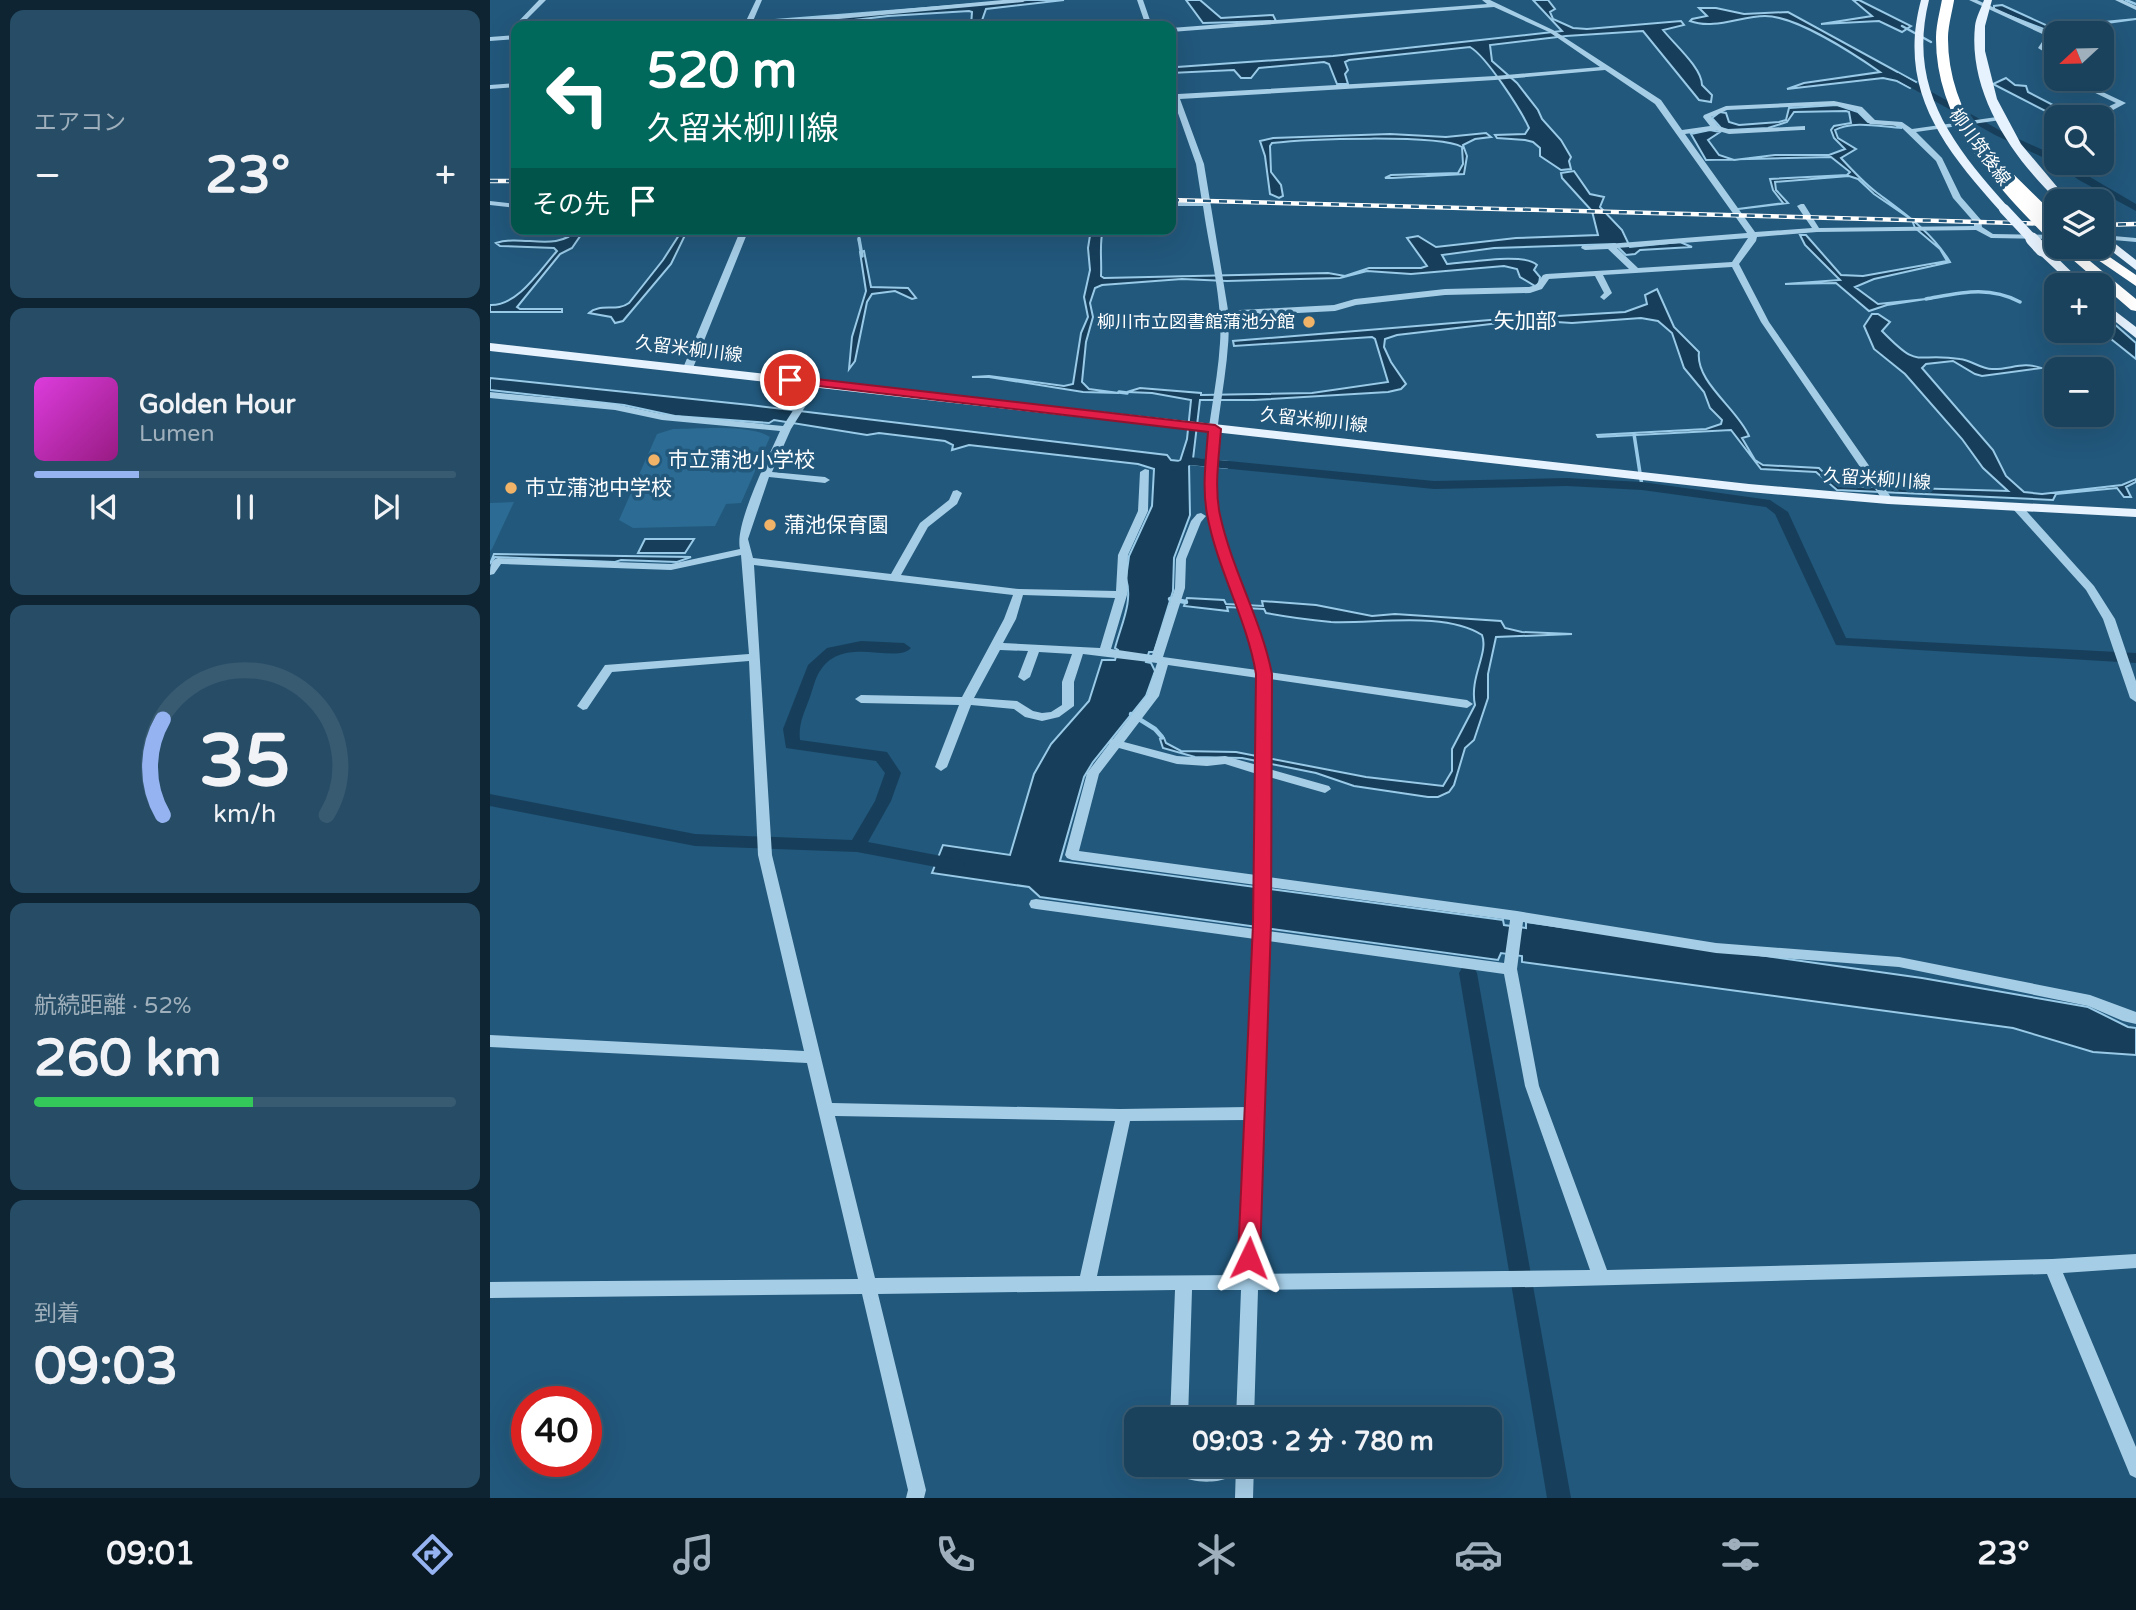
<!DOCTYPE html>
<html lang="ja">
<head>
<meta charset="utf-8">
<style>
  :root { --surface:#1a425d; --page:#274d66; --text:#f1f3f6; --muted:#9fb0bc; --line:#385b72; --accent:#95b2f1 }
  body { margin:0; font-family:"Varela Round","Noto Sans JP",sans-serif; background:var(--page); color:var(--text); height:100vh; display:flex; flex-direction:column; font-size:26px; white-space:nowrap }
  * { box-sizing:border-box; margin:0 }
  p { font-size:23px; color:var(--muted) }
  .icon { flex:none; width:38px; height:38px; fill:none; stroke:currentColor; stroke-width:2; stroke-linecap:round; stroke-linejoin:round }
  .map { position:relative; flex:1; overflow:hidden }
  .panel { display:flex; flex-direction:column; gap:10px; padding:10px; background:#0e2433; width:490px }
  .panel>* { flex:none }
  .guide { position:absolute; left:21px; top:21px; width:665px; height:214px; border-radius:14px; box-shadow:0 7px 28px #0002,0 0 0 2px var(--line); background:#00695c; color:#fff; overflow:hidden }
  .needle { width:46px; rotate:248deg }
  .buttons { position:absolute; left:1554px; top:21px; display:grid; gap:14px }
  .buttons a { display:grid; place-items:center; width:70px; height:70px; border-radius:14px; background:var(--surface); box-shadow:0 7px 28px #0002,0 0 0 2px var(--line); font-size:35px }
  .speed { position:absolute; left:21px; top:1386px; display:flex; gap:14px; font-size:35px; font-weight:700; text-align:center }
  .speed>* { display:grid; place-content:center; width:91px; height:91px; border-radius:50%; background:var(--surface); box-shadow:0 7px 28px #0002,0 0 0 2px var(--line); line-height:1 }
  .speed .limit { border:10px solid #d22; background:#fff; color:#111 }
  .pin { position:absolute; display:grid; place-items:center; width:60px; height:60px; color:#fff; margin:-30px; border:4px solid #fff; border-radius:50%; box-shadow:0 2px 7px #0007 }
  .me { position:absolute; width:77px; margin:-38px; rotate:2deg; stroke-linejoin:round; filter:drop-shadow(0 0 5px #0008) }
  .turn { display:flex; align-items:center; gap:24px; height:147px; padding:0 21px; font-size:32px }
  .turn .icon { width:91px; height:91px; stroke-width:2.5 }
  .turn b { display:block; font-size:49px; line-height:60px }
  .then { display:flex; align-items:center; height:66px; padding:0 21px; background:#0003; gap:14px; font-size:26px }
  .big { font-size:52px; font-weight:700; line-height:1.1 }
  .panel .tile { flex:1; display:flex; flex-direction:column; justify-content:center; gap:10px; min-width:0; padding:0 24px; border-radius:14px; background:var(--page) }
  .panel .dial { align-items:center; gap:0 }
  .dial svg { height:182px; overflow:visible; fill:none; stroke:var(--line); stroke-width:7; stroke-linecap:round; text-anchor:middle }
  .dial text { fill:var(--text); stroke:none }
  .song { display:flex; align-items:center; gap:21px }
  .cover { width:84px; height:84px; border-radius:10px; background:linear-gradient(135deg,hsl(300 70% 55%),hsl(310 70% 35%)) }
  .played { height:7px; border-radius:4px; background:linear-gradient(90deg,var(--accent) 25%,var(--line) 25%) }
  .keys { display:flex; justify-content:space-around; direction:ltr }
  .heat { display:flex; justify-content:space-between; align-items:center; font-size:38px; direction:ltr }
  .charge { height:10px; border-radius:5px; background:linear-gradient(90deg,#34c759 52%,var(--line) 0) }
  .trip { position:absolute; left:634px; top:1407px; width:378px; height:70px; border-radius:14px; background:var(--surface); box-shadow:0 7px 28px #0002,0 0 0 2px var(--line); font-weight:700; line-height:70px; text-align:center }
  .dock { display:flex; height:112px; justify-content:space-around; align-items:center; background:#0a1a25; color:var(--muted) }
  .dock .icon { width:49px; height:49px }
  .dock .current { color:var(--accent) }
  .dock b { font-size:32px; color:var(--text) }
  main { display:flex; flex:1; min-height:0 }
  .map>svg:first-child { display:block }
  .green { fill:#2c6b93 }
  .water { fill:#173f5b; stroke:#99cae7; stroke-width:2 }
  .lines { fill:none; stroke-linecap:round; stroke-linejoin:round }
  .stream-far2 { stroke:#99cae7; stroke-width:2.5 }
  .stream-far1 { stroke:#99cae7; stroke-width:3.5 }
  .stream { stroke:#99cae7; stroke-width:4.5 }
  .canal { fill:#173f5b; fill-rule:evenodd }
  .minor { fill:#a5cde6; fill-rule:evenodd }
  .major { fill:#e6f2fd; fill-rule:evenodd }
  .highway { fill:#fff; fill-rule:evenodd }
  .rail-casing { stroke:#fff; stroke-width:4.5 }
  .rail { stroke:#22587c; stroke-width:2.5; stroke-dasharray:8; stroke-linecap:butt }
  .major-bridge-far1 { stroke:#e6f2fd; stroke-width:10 }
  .major-bridge { stroke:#e6f2fd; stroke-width:13 }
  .highway-bridge { stroke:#fff; stroke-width:12 }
  .route { fill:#e11d48; stroke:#92132f; stroke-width:2 }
  .poi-dot { fill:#f1b367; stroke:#22587c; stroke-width:2.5 }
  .labels { text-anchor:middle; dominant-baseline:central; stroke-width:7; stroke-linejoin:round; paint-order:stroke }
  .far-street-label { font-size:18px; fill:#fff; stroke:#22587c }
  .far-poi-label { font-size:18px; fill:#fff; stroke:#22587c; text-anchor:end }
  .far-quarter-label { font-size:21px; fill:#fff; stroke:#22587c }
  .poi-label { font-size:21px; fill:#fff; stroke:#22587c; text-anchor:start }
</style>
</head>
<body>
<main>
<section class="panel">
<div class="tile"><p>エアコン</p>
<div class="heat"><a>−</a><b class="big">23°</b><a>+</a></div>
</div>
<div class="tile">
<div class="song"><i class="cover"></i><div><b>Golden Hour</b><p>Lumen</p></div></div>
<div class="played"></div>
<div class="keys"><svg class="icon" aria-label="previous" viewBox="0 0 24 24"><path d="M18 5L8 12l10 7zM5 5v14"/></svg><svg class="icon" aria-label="pause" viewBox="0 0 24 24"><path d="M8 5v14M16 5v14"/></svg><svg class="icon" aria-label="next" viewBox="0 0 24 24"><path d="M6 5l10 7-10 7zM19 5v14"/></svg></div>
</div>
<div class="tile dial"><svg viewBox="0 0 100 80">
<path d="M14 69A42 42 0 1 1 86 69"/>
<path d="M14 69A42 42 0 0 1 14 27" stroke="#95b2f1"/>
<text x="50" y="56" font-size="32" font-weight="700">35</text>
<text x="50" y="72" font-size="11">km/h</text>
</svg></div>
<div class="tile"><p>航続距離 · 52%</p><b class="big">260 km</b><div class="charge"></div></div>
<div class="tile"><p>到着</p><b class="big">09:03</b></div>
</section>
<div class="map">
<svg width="1646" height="1498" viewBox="0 0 1646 1498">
  <rect width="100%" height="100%" fill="#22587c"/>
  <path class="green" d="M183 429C208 429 261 424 280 437L251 503 236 504 225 526 143 528 129 520 167 434Z
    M24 502 2 549 0 551V503Z"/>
  <path class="water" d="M537 0H574L496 9 490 26H481L482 12 479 11 398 16 330 24 207 26Z
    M696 0H710L731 18 783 15 786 21 713 23Z
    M1043 0H1058L1065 9 1060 12 1063 19 1083 28 1097 29 1191 21 1194 25 1173 30C1185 45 1212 68 1212 85L1222 95 1221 102 1209 100 1153 31 1076 36 1000 45 1002 61 1027 83 1048 110 1052 119 1071 140 1081 157 1079 161 1081 169 1071 170 1050 156V148L1043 142 1035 140 1007 138 1005 135 1035 134 1039 128C1031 110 996 56 980 47L859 60 855 62 858 70 855 74 858 84H847L839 64 834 62 769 68 761 78H751L744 70 681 73V68L687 67 843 56 1072 31Z
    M1363 0H1369L1421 26 1412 32 1389 21 1331 24 1382 16Z
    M1512 5 1560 27 1646 19 1559 31 1504 10V6Z
    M1209 8H1226L1254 14 1298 12 1426 82 1420 88 1407 81 1393 78 1297 89 1314 83 1390 72C1364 54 1306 16 1275 16 1251 16 1224 30 1200 21L1202 19 1217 16Z
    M1516 78 1525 85 1536 86 1538 92 1586 117H1567L1503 84Z
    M1347 105 1368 112 1378 122 1404 124 1412 128C1392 127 1363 120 1345 130L1348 138 1366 149 1351 158C1362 170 1373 182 1386 192 1414 213 1442 232 1460 262L1384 279 1365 287 1388 304 1436 299 1397 305 1379 311 1346 283 1295 284 1350 280 1315 245 1310 235H1316L1351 275 1373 276 1457 261 1450 249 1425 228 1422 220 1384 194 1368 179 1359 176 1285 182 1286 190 1298 203 1248 209 1293 203 1283 190 1280 179 1357 175 1360 172 1341 157 1216 160 1201 134 1220 130 1230 132 1218 140 1229 155 1244 160 1285 155H1339L1355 149 1344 138 1341 130 1344 126 1361 123 1359 112 1356 111 1304 112 1297 122 1278 128 1238 130 1231 128 1222 118 1230 112 1236 113 1239 122 1249 125 1289 122 1296 120 1299 108Z
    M996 133 1001 137 985 139 973 145 977 156 974 174 902 178H895L901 175 968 173 973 164 972 147C949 134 814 139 782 143L780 146 781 172 791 185 793 196 789 198 780 194 775 156 770 141 783 138 900 134 956 137Z
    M1084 171 1100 194 1114 197 1110 207 1132 230 1140 247 1190 242 1202 247 1150 250 1145 254 1136 255 1125 244 1004 248 952 255 957 264C977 263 1034 252 1047 265L1044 270 1050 277 1049 284 1045 286 1030 277 1027 269 1014 266 921 274 877 271 850 278 737 281 692 279 612 285 605 288 600 303 603 317 596 342 592 382 599 389 629 393 593 392 499 377H482L499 376 574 386 583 384 591 333 598 317 594 297 600 270 598 248 601 229H613C609 245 612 259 611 276L614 278 838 273 855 276 879 268H931L937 266 917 238 928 236 946 247 1026 238 1108 235 1102 211 1072 178 1071 173Z
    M88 229H95L82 248 70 254 27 307 30 309H72V312H0V305C28 306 50 270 67 251L64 248 10 246 6 243C33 234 67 253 88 229Z
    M193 229H198L181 264 133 321 125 323 121 317 99 313C109 303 127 312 139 303L173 260Z
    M374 251 381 287 418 288 426 298 422 299 405 291 382 294 377 302 365 361 359 369 362 337 376 291 370 252Z
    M1167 289 1184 327 1209 352C1205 382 1248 409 1259 436L1252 438 1265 460 1273 465 1329 468 1340 479 1354 486 1518 491 1493 468 1472 439 1415 374 1384 349 1374 326 1382 314H1388L1400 322 1392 331C1431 371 1422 352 1470 359 1481 360 1491 369 1502 369 1519 370 1533 361 1551 368L1492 376 1485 374 1463 361 1436 364 1432 368 1503 450 1516 476 1534 492 1552 494 1632 485 1646 479V482L1636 487 1641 497H1634L1627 488 1566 494 1563 500 1347 490 1326 472 1271 469 1241 430 1108 437 1107 435 1216 429 1231 424 1232 420 1220 408 1214 392 1194 368 1182 333 1168 321 1151 318 1082 323 1035 320 907 335 895 339 894 347 901 362 916 384 911 389 898 392 764 400H710L703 459 738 462 737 468 699 464 700 515 684 558 683 591 664 652H659L656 662 661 663 665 671 656 696 603 762 594 777 570 861 1013 920 1014 925 1036 928V922L1432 978 1598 1007 1638 1027 1646 1028V1055L1603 1052 1523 1028 1032 962V956L1011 953 1008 960 550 897 539 887 442 873 453 845 520 855 544 774 561 744 599 701 612 660H625L628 650 625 648C632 622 643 602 636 578L639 556 662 506 664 469 648 464 479 445 462 450 463 445 455 441 389 433 377 435 284 420 279 423 185 416 134 405 0 390V378L260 405 677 455 681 460 690 461 697 439 701 400 662 393 637 392 650 388 711 393V395L822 393 898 382 885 339 882 337 744 346 743 341 1000 320 1135 312 1157 304 1155 295Z
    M1612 322H1622L1646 343V359L1611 331Z
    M155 539H204L195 553H148Z
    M4 554 201 557 187 562 131 560 125 562 5 557 0 564Z
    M697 598 734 600 736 604 773 606 772 601 826 605 882 616 905 614 1011 621 1015 628 1032 632 1082 634 1006 637 998 674V698L984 740 975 748 964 785 959 792 948 797H938L864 786 826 773 752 758 705 757 673 748 670 739 674 738 676 743 691 751 746 752 876 777 953 786 962 771V749L985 705C979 677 999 653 992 635 954 611 885 624 841 622 820 620 797 617 776 613L774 609 737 607 738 611 694 606Z"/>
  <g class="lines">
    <path class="stream-far2" d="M1636 0 1646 4
      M1412 26 1441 42
      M369 229V241"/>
    <path class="stream-far1" d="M369 239 372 256
      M1436 299C1470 293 1498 285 1530 302
      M629 392 637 393
      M1144 434 1152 486"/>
    <path class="stream" d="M680 599 696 602
      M641 714 665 729 672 737"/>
    <path class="canal" d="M1402 73H1408L1511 131 1566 156V163H1576L1646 204V211L1589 180 1565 163 1505 135 1402 77Z
      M698 457 944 481 1077 478 1152 482 1280 500 1298 512 1356 638 1646 653V663L1346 645 1285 514 1276 507 1152 490 1077 486 944 489 700 465 684 471 678 467Z
      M371 641 414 643 421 648C405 665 353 634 330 671 325 678 323 689 320 697 315 711 308 724 310 740L397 752 411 773 401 801 378 842 467 859 473 861 475 865 473 869 467 871 367 852 205 846 0 806V794L205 834 362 840 385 801 395 773 386 761 296 748 293 729 318 665 337 648Z
      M978 966 984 968 987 973 1081 1498H1057L969 973 972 968Z"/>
    <path class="minor" d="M49 0H56L30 26 25 27V25Z
      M266 0H272L263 21 316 18 513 0H536L533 2 316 22 190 26 193 24 256 21Z
      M647 0H653L662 26H656Z
      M992 0H1000L1063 30 1171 100 1192 130 1220 126 1213 117 1214 115 1236 106 1344 101 1372 107 1385 120 1412 122 1422 129 1514 116 1515 118 1511 120 1426 132 1452 158 1471 197 1491 220 1492 227 1503 234 1566 235V239L1501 238 1486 230 1327 232 1267 237 1266 241 1249 264 1279 322 1403 500 1398 503 1394 502 1271 322 1242 267 1113 275 1122 293 1114 300 1110 297 1114 293 1105 276 1059 279 1052 289 1040 293 955 295 866 305 845 311 752 316 739 322C739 381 719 440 726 498 734 559 766 613 779 672L977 700 983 704 977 708 780 679 779 769 839 786 841 789 835 793 779 777V877L1027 911 1226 943 1409 957 1600 995 1646 1012V1024L1633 1021 1598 1006 1409 967 1226 953 1033 922 1027 969 1049 1086 1117 1270 1562 1259 1646 1254V1268L1573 1273 1646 1447V1478L1640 1475 1557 1274 1047 1287 768 1290 764 1419H746L751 1290H702L698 1419H680L685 1290 388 1294 436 1490 434 1498H416L418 1490 372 1294 0 1298V1282L368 1279 317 1063 0 1047V1035L314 1051 268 855 259 661 122 672 97 709 93 710 87 706 115 665 259 654 251 555 181 570 11 564 4 574 0 575C0 568 0 560 8 558L181 564 250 549C244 524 279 456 290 431L172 420 125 410 0 398V392L125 404 172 414 293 426 322 381H328L330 383 301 429 282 472 335 477 340 480 335 483 279 477 258 539 263 558 401 574 430 523 459 500 463 491 467 490 472 493 467 504 438 527 411 575 529 589 626 591 628 555 648 511 650 472 655 469 659 470 658 511 638 555 637 595 621 649 662 655 685 588 686 559 701 521 707 514 711 513 716 516 711 522 696 559 695 588 673 657 767 670C754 611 722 557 716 497 711 445 727 395 730 343 733 301 719 249 713 206H681V202H712L706 164 683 99H681V82L684 84 688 94 1005 76 1110 67 1059 32 1004 7 681 32V28L997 4ZM1115 70 1165 104 1257 233 1092 246 1091 248 1095 250 1118 249 1139 269 1056 274 1053 275 1046 285 1039 287 955 289 865 299 844 305 750 310 739 316 714 164 690 99 1005 80ZM1344 105 1367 111 1380 124 1410 126 1446 161 1463 198 1484 222V226L1329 228 1314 204H1311L1307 206 1322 228 1265 232 1195 134 1225 130 1239 134 1312 130H1315V126L1239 130 1228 126 1221 117 1237 110ZM1258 238 1242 262 1148 268 1127 248ZM264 565 523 595 514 619 472 697 371 695 365 699 371 703 469 705 445 767 451 771 457 767 481 705 524 709 535 717 552 721 569 717 584 706V682L593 654 667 663 657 695 623 739 620 740 619 744 597 773 575 855 577 858 582 860 766 885 765 929 546 899 541 900 539 904 541 908 546 909 765 939 758 1107 630 1109 342 1103 282 855ZM533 595 625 598 610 648 513 643 526 619ZM510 650 538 651 528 677 534 681 540 677 549 652 582 654 572 682V705L561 712 552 713 543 711 527 701 484 698ZM678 665 768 678 767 765 735 756 717 758 687 756 634 742 669 696ZM629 748 687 764 717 766 735 764 767 774 766 875 589 851 609 774ZM779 887 1020 920 1014 963 779 931ZM778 941 1014 974 1035 1086 1100 1270 768 1274ZM345 1116 625 1121 590 1276 385 1278ZM758 1120 752 1275 607 1276 640 1121Z
      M1479 0H1487L1565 35 1564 41 1557 44 1555 47 1566 54V59L1548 48 1552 42 1559 37Z
      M1625 0H1633L1646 6V10Z
      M26 35V39L0 41V37Z
      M1594 79H1600V86L1636 103 1612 116 1589 117 1607 112 1626 103 1595 88 1592 83Z
      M26 83V87L0 89V85Z
      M1612 127 1616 128V132H1612Z
      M0 201 26 204V208L0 205Z
      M251 229H259L203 368 201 370H195L193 368Z
      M1612 235 1646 238V242L1612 239Z
      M1527 504 1531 505 1604 586 1625 619 1646 681V702L1640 698 1613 619 1596 590 1523 509 1522 507Z
      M685 1465H731L735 1467 738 1473 735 1479C725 1483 699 1483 691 1475 688 1472 687 1469 685 1465Z
      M746 1465H764L763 1498H745Z"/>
    <path class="major" d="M1431 0H1439C1417 88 1462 144 1518 207V211H1510C1453 147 1407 90 1431 0Z
      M1494 0H1502L1495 26V51L1507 99 1531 144 1579 201H1568C1522 157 1478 93 1485 26 1486 17 1491 9 1494 0Z
      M1615 242H1623L1646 260V270L1615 246Z
      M1548 247H1556L1595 285H1582L1548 253Z
      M1612 301 1646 327V338L1612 311Z
      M0 343 1259 484 1398 496 1646 509V517L1398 504 1259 492 0 351Z"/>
    <path class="highway" d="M1505 160 1510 161 1566 216V227L1561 226 1500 167 1499 164Z
      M1568 247H1583L1646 299V311L1641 310Z
      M1589 247H1605L1646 275V286Z"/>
    <defs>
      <path id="rail" d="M0 181H26
        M681 200 1566 224
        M1612 225 1646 224"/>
    </defs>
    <use href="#rail" class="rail-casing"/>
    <use href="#rail" class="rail"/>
    <path class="major-bridge-far1" d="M1514 209 1544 241
      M1612 236 1616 241"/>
    <path class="major-bridge" d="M1542 239 1552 250
      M1615 239 1619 244"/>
    <path class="highway-bridge" d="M1458 0C1456 12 1452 25 1452 37 1451 120 1511 183 1566 238"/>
  </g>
  <path class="route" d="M300 376 725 425 731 429C729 457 724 487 730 515 742 570 771 619 782 674L781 924 770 1258 766 1265 759 1268 751 1265 748 1258 763 924 766 674C757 619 727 569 717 514 712 487 716 459 718 432L295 382 294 380Z"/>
  <g class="poi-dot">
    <circle cx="819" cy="322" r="7"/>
    <circle cx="164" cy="460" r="7"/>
    <circle cx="21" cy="488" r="7"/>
    <circle cx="280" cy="525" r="7"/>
  </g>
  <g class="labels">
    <g class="far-street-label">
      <text transform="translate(1490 147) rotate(54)">柳川筑後線</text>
      <text transform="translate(199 349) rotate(7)">久留米柳川線</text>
      <text transform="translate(824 420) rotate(6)">久留米柳川線</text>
      <text transform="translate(1387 479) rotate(4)">久留米柳川線</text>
    </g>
    <g class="far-poi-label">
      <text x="805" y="322">柳川市立図書館蒲池分館</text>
    </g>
    <g class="far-quarter-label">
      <text x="1035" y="321">矢加部</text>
    </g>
    <g class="poi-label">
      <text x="178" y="460">市立蒲池小学校</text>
      <text x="35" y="488">市立蒲池中学校</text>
      <text x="294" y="525">蒲池保育園</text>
    </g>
  </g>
</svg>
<div class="buttons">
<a><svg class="needle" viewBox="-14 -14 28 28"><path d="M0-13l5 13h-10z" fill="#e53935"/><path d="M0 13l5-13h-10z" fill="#9fb0bc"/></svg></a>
<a><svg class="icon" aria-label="search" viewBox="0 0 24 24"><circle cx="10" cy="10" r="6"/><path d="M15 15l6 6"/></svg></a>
<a><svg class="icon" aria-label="layers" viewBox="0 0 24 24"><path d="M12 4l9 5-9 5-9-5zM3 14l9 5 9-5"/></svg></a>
<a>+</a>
<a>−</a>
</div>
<div class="speed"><div class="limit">40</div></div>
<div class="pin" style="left:300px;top:380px;background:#d93025"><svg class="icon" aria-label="arrive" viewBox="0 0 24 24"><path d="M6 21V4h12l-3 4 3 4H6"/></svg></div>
<svg class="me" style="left:759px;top:1258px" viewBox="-20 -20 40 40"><path d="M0-17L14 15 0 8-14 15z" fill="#e11d48" stroke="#fff" stroke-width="4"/></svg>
<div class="trip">09:03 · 2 分 · 780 m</div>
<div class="guide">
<div class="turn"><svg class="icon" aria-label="left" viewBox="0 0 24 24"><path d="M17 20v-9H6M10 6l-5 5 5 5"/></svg><div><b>520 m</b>久留米柳川線</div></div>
<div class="then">その先<svg class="icon" aria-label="arrive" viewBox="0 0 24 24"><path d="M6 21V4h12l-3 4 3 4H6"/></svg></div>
</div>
</div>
</main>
<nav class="dock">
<b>09:01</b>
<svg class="icon current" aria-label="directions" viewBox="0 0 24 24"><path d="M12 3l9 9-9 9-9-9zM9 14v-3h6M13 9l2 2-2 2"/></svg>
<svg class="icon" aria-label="music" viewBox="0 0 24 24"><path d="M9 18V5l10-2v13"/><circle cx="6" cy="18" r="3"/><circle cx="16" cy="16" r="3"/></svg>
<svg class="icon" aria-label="phone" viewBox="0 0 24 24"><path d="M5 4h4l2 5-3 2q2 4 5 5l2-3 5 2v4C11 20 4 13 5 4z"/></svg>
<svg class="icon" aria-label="climate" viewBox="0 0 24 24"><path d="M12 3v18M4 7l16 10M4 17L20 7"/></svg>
<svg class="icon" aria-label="car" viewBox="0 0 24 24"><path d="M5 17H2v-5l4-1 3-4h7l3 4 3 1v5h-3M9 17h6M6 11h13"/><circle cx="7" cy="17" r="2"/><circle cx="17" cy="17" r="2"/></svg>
<svg class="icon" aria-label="filters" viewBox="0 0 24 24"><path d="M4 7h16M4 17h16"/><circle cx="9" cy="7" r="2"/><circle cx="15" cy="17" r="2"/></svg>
<b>23°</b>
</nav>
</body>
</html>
